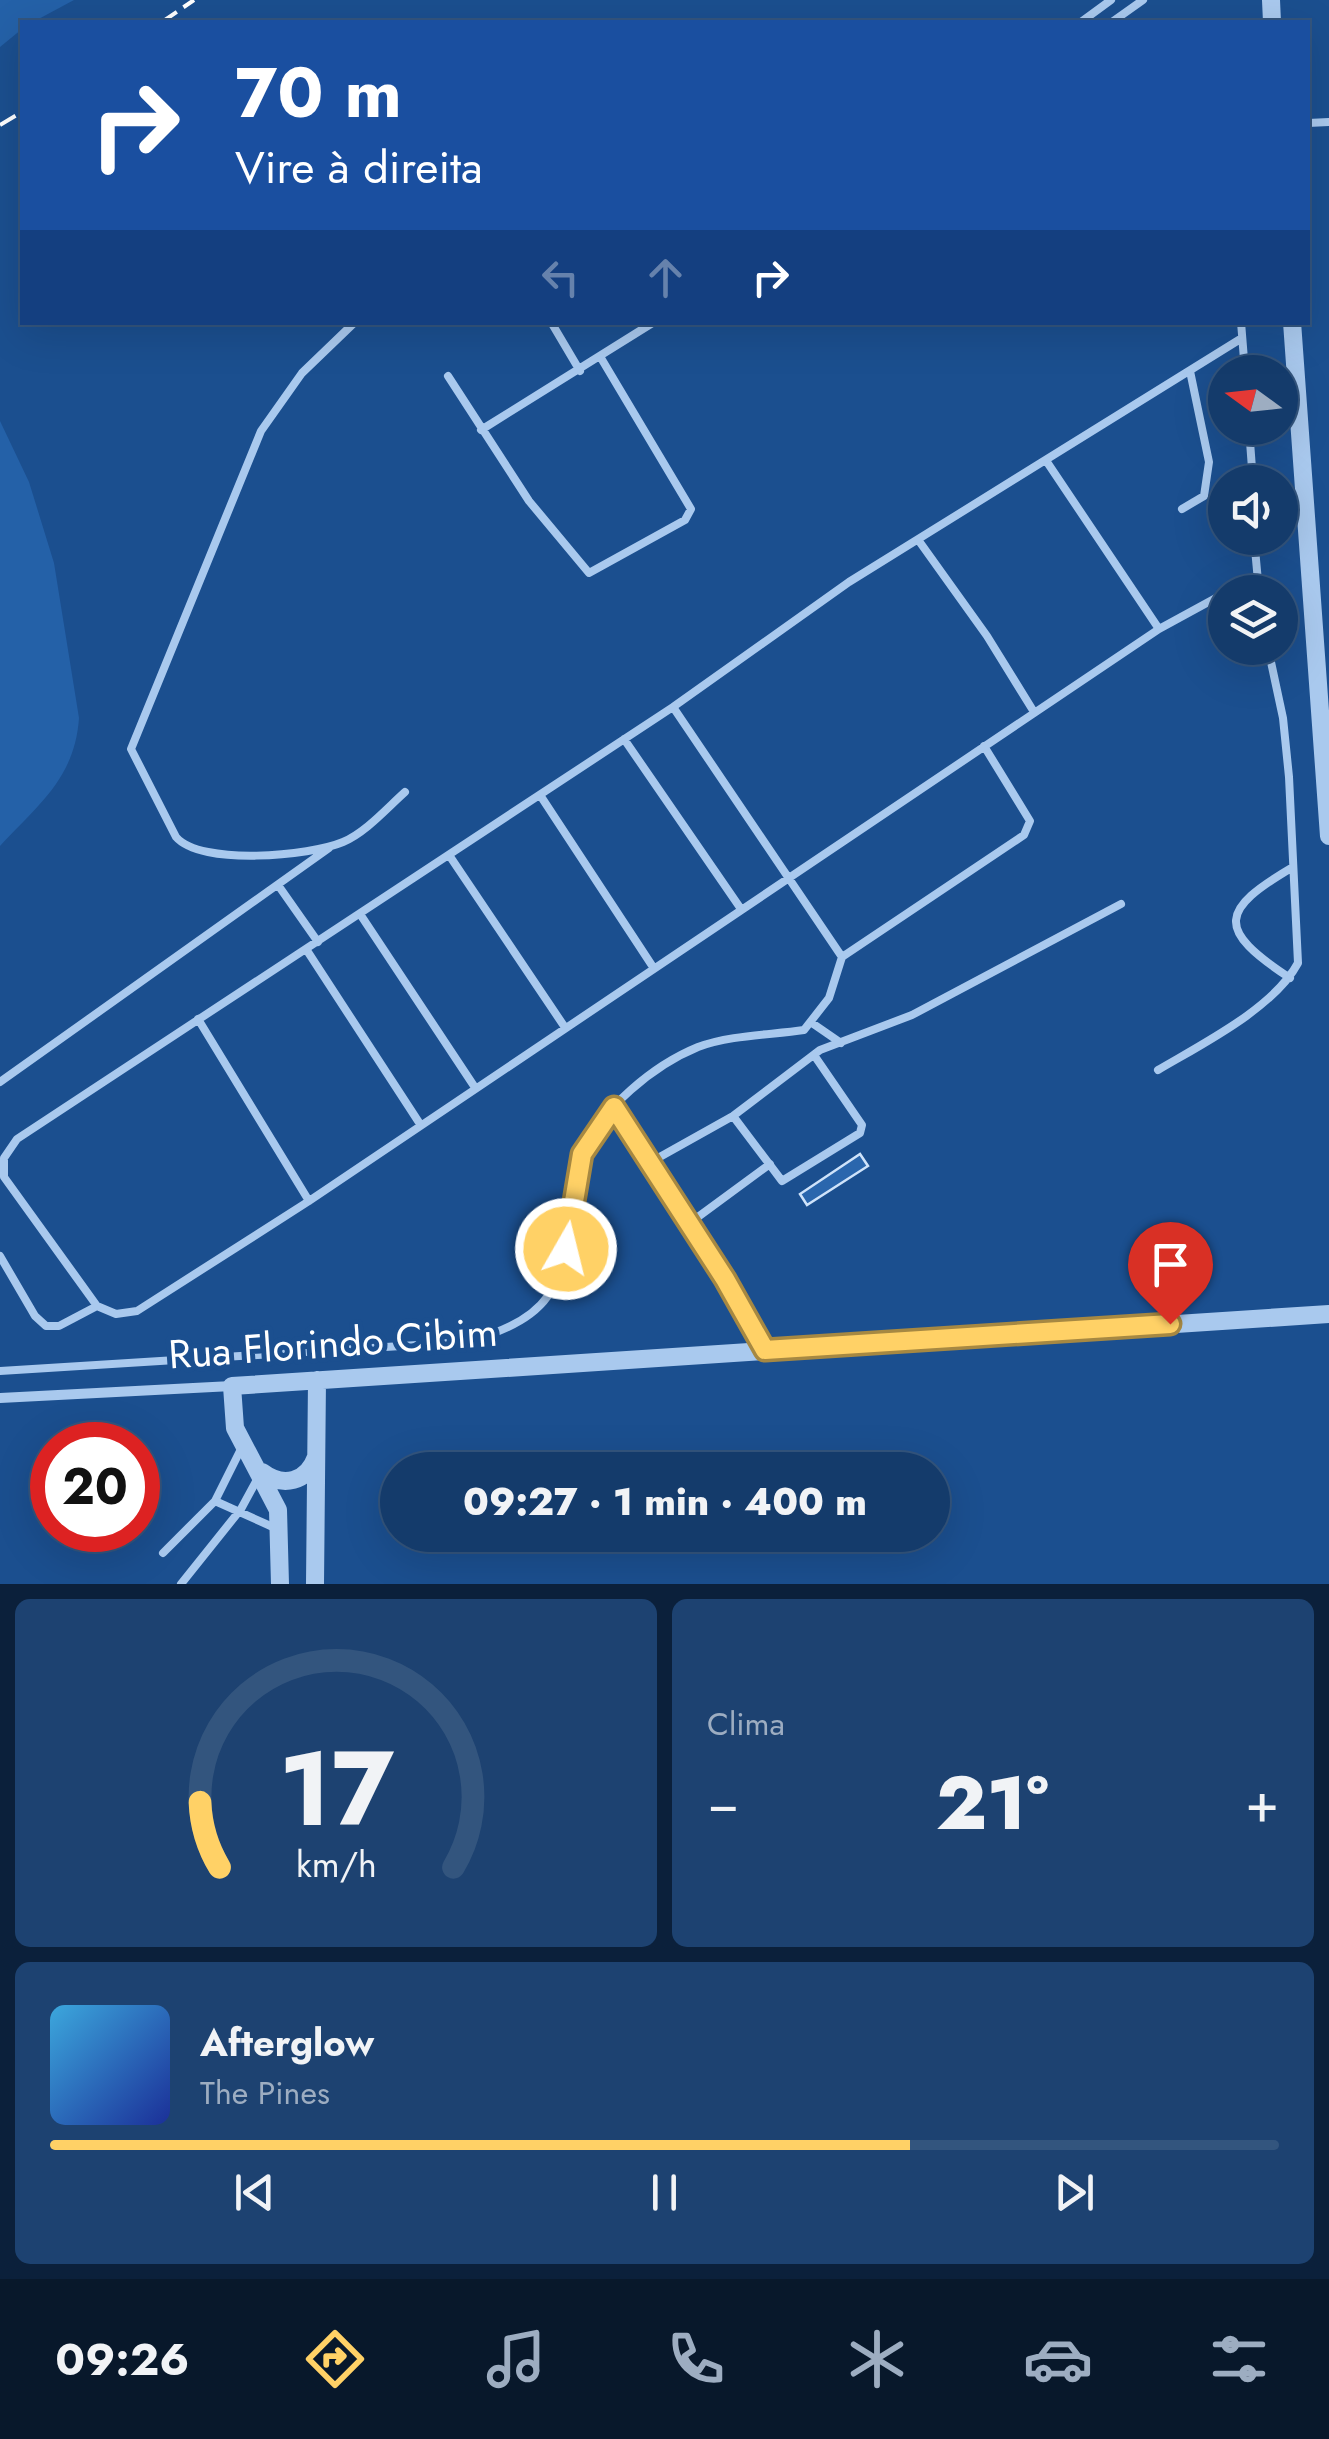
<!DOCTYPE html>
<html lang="pt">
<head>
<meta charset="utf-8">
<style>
  :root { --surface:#143b6b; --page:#1d4271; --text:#f1f3f6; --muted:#9dadc1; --line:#33557e; --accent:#ffd166 }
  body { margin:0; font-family:Jost,sans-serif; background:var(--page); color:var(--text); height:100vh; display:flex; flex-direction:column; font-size:38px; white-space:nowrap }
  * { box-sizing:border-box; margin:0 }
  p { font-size:32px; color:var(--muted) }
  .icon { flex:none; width:55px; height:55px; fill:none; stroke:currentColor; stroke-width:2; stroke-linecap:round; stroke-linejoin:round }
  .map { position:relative; height:1584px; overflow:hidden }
  .sheet { display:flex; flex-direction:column; gap:15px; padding:15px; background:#0b203b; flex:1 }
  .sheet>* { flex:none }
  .top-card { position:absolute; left:20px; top:20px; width:1290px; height:305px; border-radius:0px; box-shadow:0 10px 40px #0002,0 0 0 2px var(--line); background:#1a4fa0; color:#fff; overflow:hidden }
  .needle { width:65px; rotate:285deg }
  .tools { position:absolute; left:1208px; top:355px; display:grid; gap:20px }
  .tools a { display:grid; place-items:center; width:90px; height:90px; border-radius:50%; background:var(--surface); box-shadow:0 10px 40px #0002,0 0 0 2px var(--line); font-size:50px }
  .speed { position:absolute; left:30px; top:1422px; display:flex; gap:20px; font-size:50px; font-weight:700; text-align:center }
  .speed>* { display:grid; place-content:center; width:130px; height:130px; border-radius:50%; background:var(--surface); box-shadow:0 10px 40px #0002,0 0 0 2px var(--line); line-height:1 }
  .speed .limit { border:15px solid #d22; background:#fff; color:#111 }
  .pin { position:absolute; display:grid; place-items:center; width:85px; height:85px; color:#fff; margin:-102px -42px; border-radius:50% 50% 50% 0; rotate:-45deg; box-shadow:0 0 10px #0007 }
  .pin .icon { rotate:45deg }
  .me { position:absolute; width:110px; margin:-55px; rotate:8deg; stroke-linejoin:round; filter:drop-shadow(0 0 8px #0008) }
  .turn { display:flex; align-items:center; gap:35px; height:210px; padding:0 50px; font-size:45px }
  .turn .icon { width:130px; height:130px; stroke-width:2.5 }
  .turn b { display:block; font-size:70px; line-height:85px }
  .lanes { display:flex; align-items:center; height:95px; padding:0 50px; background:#0003; justify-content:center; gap:50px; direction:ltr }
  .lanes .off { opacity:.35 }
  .big { font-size:75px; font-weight:800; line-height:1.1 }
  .sheet .tile { flex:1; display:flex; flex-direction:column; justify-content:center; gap:15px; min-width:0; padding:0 35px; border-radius:15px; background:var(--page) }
  .sheet .dial { align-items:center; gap:0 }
  .dial svg { height:260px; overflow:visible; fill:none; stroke:var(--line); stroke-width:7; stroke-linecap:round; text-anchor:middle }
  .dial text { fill:var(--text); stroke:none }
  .song { display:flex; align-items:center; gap:30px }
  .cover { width:120px; height:120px; border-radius:15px; background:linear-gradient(135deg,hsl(200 70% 55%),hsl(230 70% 35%)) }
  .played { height:10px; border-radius:5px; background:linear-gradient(90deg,var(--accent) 70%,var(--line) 70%) }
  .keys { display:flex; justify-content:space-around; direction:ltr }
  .heat { display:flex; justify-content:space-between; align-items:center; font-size:55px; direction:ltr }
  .sheet .tiles { flex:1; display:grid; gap:15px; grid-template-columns:1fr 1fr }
  .tile:last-child { grid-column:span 2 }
  .trip { position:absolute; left:380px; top:1452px; width:570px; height:100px; border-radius:50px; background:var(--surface); box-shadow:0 10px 40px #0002,0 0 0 2px var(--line); font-weight:800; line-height:100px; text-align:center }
  .tabs { display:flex; height:160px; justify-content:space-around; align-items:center; background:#08182b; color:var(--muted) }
  .tabs .icon { width:70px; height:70px }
  .tabs .current { color:var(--accent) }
  .tabs b { font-size:45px; color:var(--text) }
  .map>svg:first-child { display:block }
  .green { fill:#2461a8 }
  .building { fill:#2a66ad; stroke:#cfe3fa; stroke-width:2.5 }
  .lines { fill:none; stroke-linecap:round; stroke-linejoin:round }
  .service { stroke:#a9c9ee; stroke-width:8 }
  .minor { stroke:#a9c9ee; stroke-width:10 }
  .tertiary { stroke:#a9c9ee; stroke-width:18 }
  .rail { stroke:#fff; stroke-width:4; stroke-dasharray:18 8; stroke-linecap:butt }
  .route-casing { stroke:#a68842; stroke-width:25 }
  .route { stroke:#ffd166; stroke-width:18 }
  .labels { text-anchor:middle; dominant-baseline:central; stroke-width:10; stroke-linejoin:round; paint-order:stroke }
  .street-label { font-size:40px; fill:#fff; stroke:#1b4f8f }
</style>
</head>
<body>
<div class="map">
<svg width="1329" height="1584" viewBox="0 0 1329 1584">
  <rect width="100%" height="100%" fill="#1b4f8f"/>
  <path class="green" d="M0 0H74L33 22H22V29L0 47Z
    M0 421 29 482 54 563 79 718C75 778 38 805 0 846Z"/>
  <path class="building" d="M860 1154 868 1166 807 1205 800 1194Z"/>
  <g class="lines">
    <path class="service" d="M1081 22 1111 0
      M1112 22 1143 0
      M1308 123 1329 122
      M355 322 302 373 261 431 131 749 176 837C201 866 310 856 343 842 366 832 386 809 405 792
      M551 322 580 371
      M1241 322 1245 372
      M448 376 529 501 589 573 685 520 691 509 601 358
      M1249 428 1253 482
      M481 430 654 322
      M1047 462 1159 629
      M1182 509 1204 496 1209 462 1190 371
      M1254 538 1259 592
      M919 541 987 636 1034 712
      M1226 592 1256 577
      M1225 593 1159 629 309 1201 137 1311 116 1314 97 1306 4 1177V1158L17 1139 673 707 849 582 1242 338
      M673 707 842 957 1024 835 1030 821 984 746
      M624 739 741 909
      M540 795 653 967
      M449 855 564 1026
      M278 885 318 942
      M360 914 474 1086
      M306 949 420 1124
      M1290 978C1215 929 1220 910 1293 867
      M198 1019 309 1201
      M812 1023 841 1043
      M1158 1070C1202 1044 1274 1008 1298 963L1289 777 1283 718 1268 648
      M0 1082 329 848
      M614 1107 725 1279 765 1350
      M733 1116 782 1181 860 1133 862 1125 814 1055
      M649 1163 733 1116 820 1050 912 1015 1121 904
      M687 1225 770 1164
      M0 1256 35 1316 46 1326H59L97 1306
      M0 1371 465 1342C596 1309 547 1245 583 1154 601 1108 654 1065 698 1047 730 1035 770 1035 804 1030L829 998 842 957
      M215 1501 242 1447
      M163 1553 215 1501 275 1528
      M181 1584 241 1509 259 1476"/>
    <path class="minor" d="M0 1398 232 1386"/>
    <path class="tertiary" d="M1271 0 1272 22
      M1292 322 1329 836
      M262 1472C283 1488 307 1482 316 1457
      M280 1584 278 1510 235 1428 232 1386 1329 1314
      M315 1584 317 1380"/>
    <path class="rail" d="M162 22 194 0
      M0 125 22 112"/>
  </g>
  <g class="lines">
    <defs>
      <path id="route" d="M566 1249 582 1154 614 1107 725 1279 765 1350 1170 1324"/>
    </defs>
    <use href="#route" class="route-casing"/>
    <use href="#route" class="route"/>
  </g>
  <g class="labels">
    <g class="street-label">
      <text transform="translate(333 1343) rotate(-4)">Rua Florindo Cibim</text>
    </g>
  </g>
</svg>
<div class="tools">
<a><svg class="needle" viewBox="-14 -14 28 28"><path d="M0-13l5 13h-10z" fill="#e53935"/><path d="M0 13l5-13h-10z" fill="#9dadc1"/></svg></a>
<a><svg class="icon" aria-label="sound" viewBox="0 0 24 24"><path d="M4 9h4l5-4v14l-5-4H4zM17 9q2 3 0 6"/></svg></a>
<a><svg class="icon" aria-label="layers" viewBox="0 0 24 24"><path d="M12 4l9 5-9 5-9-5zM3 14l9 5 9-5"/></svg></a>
</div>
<div class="speed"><div class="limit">20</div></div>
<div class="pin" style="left:1170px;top:1324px;background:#d93025"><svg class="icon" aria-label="arrive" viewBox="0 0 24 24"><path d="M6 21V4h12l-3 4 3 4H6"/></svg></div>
<svg class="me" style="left:566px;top:1249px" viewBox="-20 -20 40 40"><circle r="17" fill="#ffd166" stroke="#fff" stroke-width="3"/><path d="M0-11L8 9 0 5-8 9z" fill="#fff"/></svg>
<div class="trip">09:27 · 1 min · 400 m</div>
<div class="top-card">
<div class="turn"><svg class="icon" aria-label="right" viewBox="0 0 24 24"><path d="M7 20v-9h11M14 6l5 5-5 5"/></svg><div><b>70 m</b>Vire à direita</div></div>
<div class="lanes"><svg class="icon off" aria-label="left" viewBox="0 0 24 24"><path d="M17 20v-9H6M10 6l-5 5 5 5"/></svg><svg class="icon off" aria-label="ahead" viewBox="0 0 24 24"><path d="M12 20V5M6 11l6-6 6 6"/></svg><svg class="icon" aria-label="right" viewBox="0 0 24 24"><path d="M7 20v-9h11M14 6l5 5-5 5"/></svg></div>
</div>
</div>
<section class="sheet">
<div class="tiles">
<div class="tile dial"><svg viewBox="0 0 100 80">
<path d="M14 69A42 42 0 1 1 86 69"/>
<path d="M14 69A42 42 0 0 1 8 49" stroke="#ffd166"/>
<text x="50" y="56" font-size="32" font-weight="700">17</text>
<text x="50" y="72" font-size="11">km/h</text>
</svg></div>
<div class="tile"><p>Clima</p>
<div class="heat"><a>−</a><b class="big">21°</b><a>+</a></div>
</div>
<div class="tile">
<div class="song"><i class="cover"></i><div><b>Afterglow</b><p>The Pines</p></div></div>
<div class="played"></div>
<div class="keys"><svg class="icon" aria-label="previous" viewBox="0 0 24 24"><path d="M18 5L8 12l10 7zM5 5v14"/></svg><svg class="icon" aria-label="pause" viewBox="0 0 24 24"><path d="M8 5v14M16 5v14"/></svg><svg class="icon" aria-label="next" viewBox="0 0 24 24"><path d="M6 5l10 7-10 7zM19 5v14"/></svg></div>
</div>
</div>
</section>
<nav class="tabs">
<b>09:26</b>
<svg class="icon current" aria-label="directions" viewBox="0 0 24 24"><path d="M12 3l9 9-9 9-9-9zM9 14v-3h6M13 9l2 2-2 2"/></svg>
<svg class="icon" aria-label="music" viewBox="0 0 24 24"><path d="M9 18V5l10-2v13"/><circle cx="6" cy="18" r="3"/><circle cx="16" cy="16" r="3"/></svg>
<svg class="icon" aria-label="phone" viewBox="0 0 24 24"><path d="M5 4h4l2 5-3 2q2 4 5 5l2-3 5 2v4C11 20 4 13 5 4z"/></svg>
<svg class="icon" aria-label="climate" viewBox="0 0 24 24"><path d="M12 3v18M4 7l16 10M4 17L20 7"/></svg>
<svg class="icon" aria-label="car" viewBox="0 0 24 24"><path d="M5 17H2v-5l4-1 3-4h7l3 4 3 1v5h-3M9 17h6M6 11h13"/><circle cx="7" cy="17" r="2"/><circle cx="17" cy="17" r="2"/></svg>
<svg class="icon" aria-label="filters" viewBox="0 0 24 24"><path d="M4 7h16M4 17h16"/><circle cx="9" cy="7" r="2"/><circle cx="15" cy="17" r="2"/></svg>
</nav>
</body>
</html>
